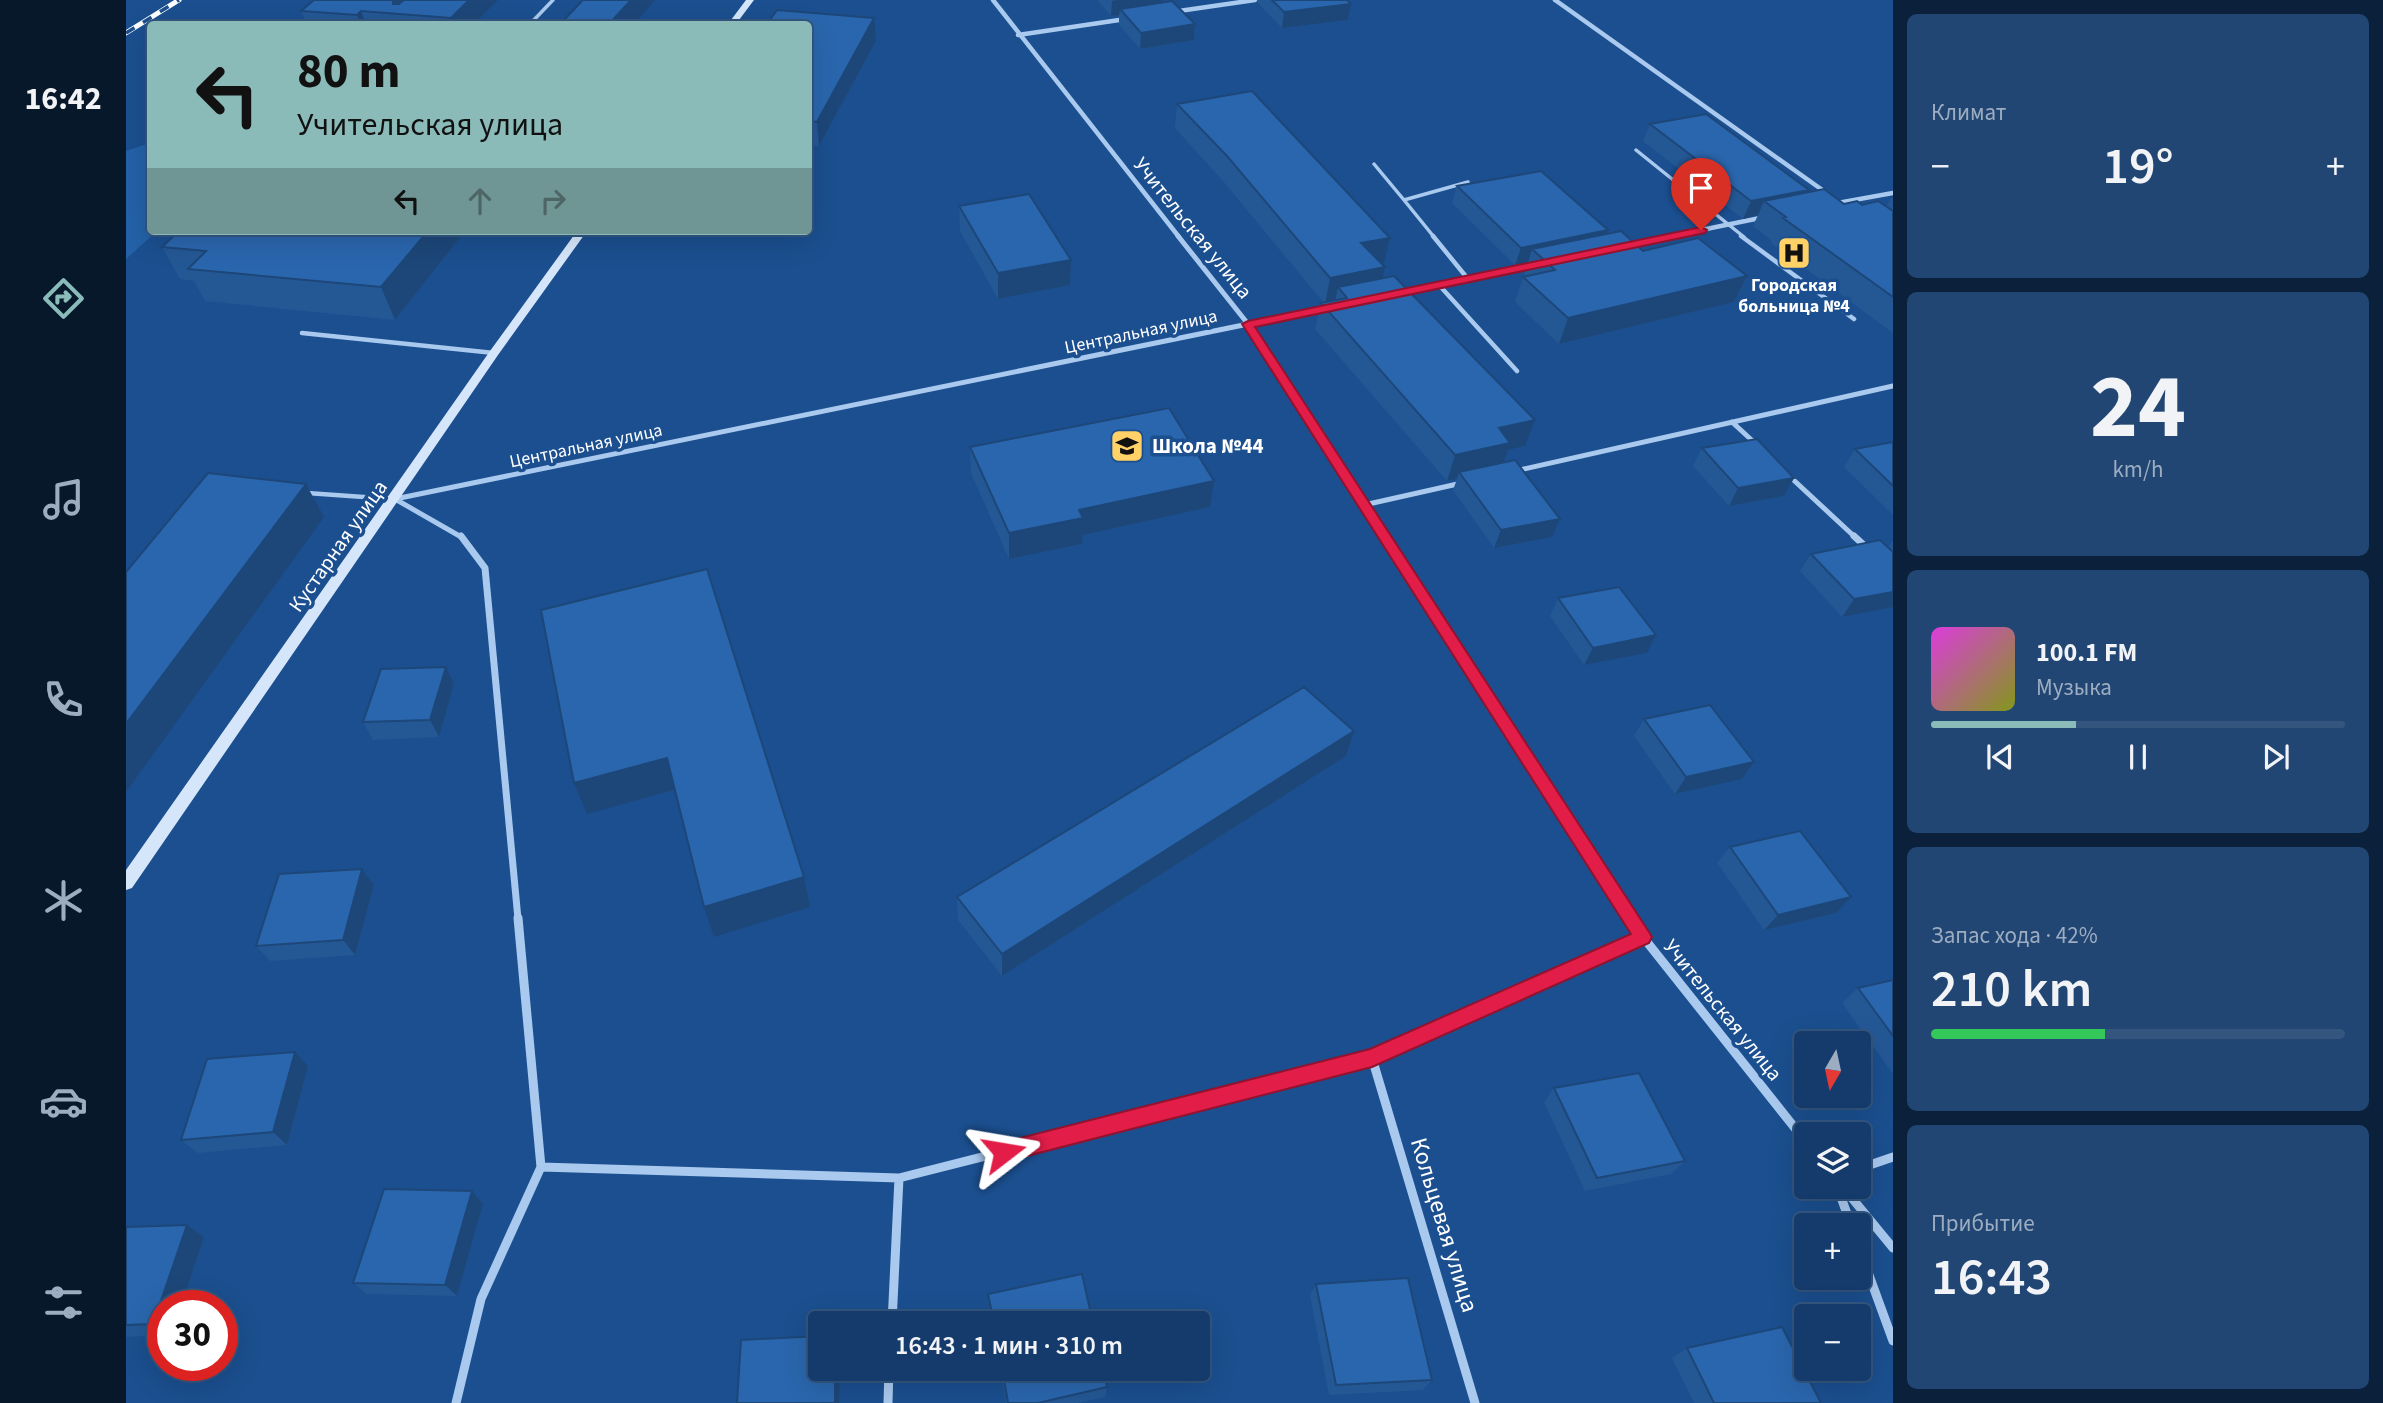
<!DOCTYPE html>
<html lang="ru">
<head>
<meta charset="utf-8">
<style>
  :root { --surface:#143b6b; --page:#214673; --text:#f1f3f6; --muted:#9dadc1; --line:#33557e; --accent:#8bbbb9 }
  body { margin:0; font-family:"Source Sans 3",sans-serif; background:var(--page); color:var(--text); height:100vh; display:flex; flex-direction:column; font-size:26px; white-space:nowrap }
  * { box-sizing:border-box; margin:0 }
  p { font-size:23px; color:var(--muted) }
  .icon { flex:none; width:38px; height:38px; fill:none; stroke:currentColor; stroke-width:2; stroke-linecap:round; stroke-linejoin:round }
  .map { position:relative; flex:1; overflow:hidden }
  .side { display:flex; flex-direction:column; gap:14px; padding:14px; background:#0b203b; width:490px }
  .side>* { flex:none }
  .guide { position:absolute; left:21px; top:21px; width:665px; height:214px; border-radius:7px; box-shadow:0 7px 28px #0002,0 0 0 2px var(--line); background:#8bbbb9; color:#111; overflow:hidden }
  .needle { width:46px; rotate:189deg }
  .buttons { position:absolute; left:1668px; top:1031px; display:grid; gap:14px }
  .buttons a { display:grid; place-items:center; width:77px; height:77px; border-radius:7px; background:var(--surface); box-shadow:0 7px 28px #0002,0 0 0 2px var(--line); font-size:35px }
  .speed { position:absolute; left:21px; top:1290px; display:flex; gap:14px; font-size:35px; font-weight:700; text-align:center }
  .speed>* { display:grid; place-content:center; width:91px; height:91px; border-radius:50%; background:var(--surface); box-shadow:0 7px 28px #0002,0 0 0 2px var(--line); line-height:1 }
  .speed .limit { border:10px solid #d22; background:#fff; color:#111 }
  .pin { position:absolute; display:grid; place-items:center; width:60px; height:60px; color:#fff; margin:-72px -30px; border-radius:50% 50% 50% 0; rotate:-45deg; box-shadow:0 0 7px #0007 }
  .pin .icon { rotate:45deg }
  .me { position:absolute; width:77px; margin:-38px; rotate:76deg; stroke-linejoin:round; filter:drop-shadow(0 0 5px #0008) }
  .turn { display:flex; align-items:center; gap:24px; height:147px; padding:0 35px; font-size:32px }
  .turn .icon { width:91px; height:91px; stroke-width:2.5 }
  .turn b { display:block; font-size:49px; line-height:60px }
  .lanes { display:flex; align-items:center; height:66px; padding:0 35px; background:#0003; justify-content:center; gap:35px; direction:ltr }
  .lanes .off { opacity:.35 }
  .big { font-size:52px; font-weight:600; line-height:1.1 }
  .side .tile { flex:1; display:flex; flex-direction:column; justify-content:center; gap:10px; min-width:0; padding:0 24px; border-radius:10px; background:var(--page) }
  .side .dial { align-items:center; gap:0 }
  .dial b { font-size:91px; line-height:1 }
  .song { display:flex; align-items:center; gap:21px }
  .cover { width:84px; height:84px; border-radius:10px; background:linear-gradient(135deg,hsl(300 70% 55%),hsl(70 70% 35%)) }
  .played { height:7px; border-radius:4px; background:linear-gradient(90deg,var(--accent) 35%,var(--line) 35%) }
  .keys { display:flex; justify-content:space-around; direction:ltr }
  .heat { display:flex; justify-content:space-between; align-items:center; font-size:38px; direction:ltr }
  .charge { height:10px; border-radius:5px; background:linear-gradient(90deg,#34c759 42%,var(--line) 0) }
  .trip { position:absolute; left:682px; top:1311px; width:402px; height:70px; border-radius:7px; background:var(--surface); box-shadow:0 7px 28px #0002,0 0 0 2px var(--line); font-weight:600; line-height:70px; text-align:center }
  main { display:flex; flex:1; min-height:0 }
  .menu { display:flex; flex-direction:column; width:126px; justify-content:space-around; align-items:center; background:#08182b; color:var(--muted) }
  .menu .icon { width:49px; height:49px }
  .menu .active { color:var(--accent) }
  .menu b { font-size:32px; color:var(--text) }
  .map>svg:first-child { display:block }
  .green { fill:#2461a8 }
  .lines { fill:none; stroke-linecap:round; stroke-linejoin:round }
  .lane-far1 { stroke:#a9c9ee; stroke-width:3.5 }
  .lane { stroke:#a9c9ee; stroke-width:4.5 }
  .street-far3 { stroke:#a9c9ee; stroke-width:4.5 }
  .street-far2 { stroke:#a9c9ee; stroke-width:5 }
  .street-far1 { stroke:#a9c9ee; stroke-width:7 }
  .street { stroke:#a9c9ee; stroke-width:9 }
  .secondary { fill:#d6e6fa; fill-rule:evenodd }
  .rail-casing { stroke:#fff; stroke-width:5 }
  .rail { stroke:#1b4f8f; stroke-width:3.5; stroke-dasharray:10; stroke-linecap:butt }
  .wall { fill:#245895 }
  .shaded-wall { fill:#1d4779 }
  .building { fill:#2a66ad; stroke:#1d4779; stroke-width:2 }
  .route { fill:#e11d48; stroke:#92132f; stroke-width:2 }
  .labels { text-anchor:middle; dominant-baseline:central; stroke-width:7; stroke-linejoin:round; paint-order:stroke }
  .far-poi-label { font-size:18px; font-weight:bold; fill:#fff; stroke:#1b4f8f }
  .far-street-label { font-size:18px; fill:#fff; stroke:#1b4f8f }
  .street-label { font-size:21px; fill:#fff; stroke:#1b4f8f }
  .poi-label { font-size:21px; font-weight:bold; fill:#fff; stroke:#1b4f8f; text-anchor:start }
  .near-street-label { font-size:24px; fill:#fff; stroke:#1b4f8f }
</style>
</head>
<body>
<main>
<nav class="menu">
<b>16:42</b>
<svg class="icon active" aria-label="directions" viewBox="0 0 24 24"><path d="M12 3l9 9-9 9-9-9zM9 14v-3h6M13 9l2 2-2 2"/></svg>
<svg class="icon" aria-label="music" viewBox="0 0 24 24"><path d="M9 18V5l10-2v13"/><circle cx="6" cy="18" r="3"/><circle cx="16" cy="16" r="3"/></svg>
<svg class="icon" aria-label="phone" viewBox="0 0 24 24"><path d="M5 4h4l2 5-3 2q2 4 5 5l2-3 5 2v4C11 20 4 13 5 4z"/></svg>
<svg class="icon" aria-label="climate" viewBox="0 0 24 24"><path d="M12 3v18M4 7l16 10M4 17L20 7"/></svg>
<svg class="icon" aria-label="car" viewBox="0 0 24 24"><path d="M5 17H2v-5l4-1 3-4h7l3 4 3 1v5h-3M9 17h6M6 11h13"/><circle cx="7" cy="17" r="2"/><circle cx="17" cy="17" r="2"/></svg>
<svg class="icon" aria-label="filters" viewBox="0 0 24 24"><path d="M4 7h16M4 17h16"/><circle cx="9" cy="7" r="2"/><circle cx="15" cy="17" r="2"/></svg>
</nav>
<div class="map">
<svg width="1767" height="1403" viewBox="0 0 1767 1403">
  <rect width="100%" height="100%" fill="#1b4f8f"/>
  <path class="green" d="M24 143V231H31L0 259V151Z"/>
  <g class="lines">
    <path class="lane-far1" d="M404 24 427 0
      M1510 150 1618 237
      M1248 164 1278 200
      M1308 237 1278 200 1342 182"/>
    <path class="lane" d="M1307 236 1342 279
      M1615 236 1728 319
      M1313 285 1391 371
      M176 333 368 353
      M181 493 266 499"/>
    <path class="street-far3" d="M867 0 1053 237
      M1429 0 1702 194
      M1046 12 1129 0
      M892 35 1000 19
      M1706 204 1767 193
      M1541 237 1639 217"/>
    <path class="street-far2" d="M1052 236 1122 324 1260 538
      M1500 246 1550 236
      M1274 293 1410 265
      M1606 422 1631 445
      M1389 471 1767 386
      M1660 473 1730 538
      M269 499 337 538
      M269 499 1200 308
      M1238 505 1336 483"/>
    <path class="street-far1" d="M335 536 359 568 392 919
      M1259 536 1506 919
      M1728 536 1741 548"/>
    <path class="street" d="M392 918 415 1167 773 1178 1246 1058 1517 937
      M1504 918 1517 937 1680 1142
      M1246 1058 1349 1403
      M1732 1169 1767 1157
      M1711 1186 1725 1225
      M1716 1186 1767 1248
      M1732 1245 1767 1341
      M766 1323 773 1178
      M330 1403 355 1299 415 1167
      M762 1403 763 1368"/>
    <path class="secondary" d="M620 0H628L610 24H602Z
      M451 231H461L372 355 6 888 0 890V870L364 351Z"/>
    <defs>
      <path id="rail" d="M0 33 53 0"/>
    </defs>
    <use href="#rail" class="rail-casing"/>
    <use href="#rail" class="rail"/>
  </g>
  <path class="wall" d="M188 0H372L348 24H180L175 11Z
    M971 0H1037L1036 3 1069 24 1068 40 1014 49 993 25V15L985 16Z
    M1132 0H1221L1225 4 1222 20 1156 28 1132 3Z
    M682 24 750 41 693 146 682 145Z
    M1051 104 1258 263 1256 264 1257 279 1399 446 1382 450 1377 463 1426 537 1368 548 1327 490 1331 479 1321 481 1189 329 1195 303H1198L1097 181 1049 128Z
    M1524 124 1683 190 1682 193 1718 204 1760 207 1765 198H1767V333L1645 243 1646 241 1627 226 1632 215 1617 219 1517 141Z
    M1331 186 1480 234 1517 251 1621 276 1608 302 1433 344 1389 302 1397 277 1400 276 1398 274 1402 263 1389 265 1326 203Z
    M833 206 945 260 944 285 872 299 834 231Z
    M339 231 269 320 79 301 68 281 54 279 36 247Z
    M1767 442V515L1718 467 1729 449Z
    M844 447 1084 507 957 535 956 544 883 559 845 473Z
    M1576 448 1668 478 1658 496 1603 506 1567 466Z
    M1767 540V607L1716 617 1674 571 1685 554 1762 547Z
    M1432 598 1521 653 1458 665 1424 616Z
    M320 667 328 684 313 737 247 740 237 722Z
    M1518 719 1628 762 1616 779 1549 794 1508 736Z
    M1220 756 876 976 832 920 831 897Z
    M1604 847 1725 897 1710 913 1638 930 1591 863Z
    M236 869 248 885 229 955 144 961 130 946Z
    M1767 980V1074L1716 1003 1732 988Z
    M169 1052 182 1066 161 1145 72 1153 55 1140Z
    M1428 1088 1559 1161 1545 1174 1459 1191 1418 1102Z
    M357 1204 331 1296 241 1294 227 1283Z
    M61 1225 78 1237 55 1306H37V1335L0 1337V1227Z
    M1190 1284 1306 1380 1297 1390 1203 1395 1184 1295Z
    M862 1294 967 1323H866L863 1305Z
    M1561 1348 1695 1403H1568L1546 1358Z
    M874 1368H977L981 1387 979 1397 952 1403H880Z"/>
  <path class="shaded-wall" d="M267 0H298L282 15 267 4Z
    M343 0H372L348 24H327L325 18Z
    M505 0H529L508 24H483Z
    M990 0H1037L1036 9H994L993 15 985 16 986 1Z
    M1225 4 1222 20 1156 28 1158 12Z
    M235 11 240 24H234L231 15Z
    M748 18 750 41 693 146 691 122Z
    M1069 24 1068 40 1014 49 1015 33Z
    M1683 190 1675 207 1638 201 1632 215 1617 219 1625 201Z
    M1482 230 1475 248 1406 249 1402 263 1389 265 1395 248Z
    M302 231H339L269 320 255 287Z
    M1264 238 1258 263 1230 268 1235 243Z
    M945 260 944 285 872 299V273Z
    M1259 267 1253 293 1212 287 1209 302 1199 304 1204 278Z
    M1621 276 1608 302 1433 344 1442 318Z
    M1409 420 1399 446 1382 450 1375 469 1333 472 1331 479 1321 481 1329 455 1373 428Z
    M1668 478 1658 496 1603 506 1612 488Z
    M1088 481 1084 507 957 535 956 544 883 559V533L953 510Z
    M180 484 198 517 0 792V724Z
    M1434 519 1426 537 1368 548 1375 530Z
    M1767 592V607L1716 617 1728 599Z
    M1530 635 1521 653 1458 665 1467 648Z
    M320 667 328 684 313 737 304 720Z
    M1228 731 1220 756 876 976V954Z
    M541 758 551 789 461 814 448 783Z
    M1628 762 1616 779 1549 794 1560 777Z
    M236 869 248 885 229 955 217 940Z
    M678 877 684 907 588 937 578 907Z
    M1725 897 1710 913 1638 930 1652 915Z
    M169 1052 182 1066 161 1145 147 1132Z
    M346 1191 357 1204 331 1296 319 1285Z
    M61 1225 78 1237 55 1306H37V1330L27 1324Z
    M709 1368H714L713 1403H709Z"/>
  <path class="building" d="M188 0H267V4H273L278 0H343L325 18 235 11 231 15 175 11Z
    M457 0H505L483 24H434Z
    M1146 0H1221L1225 4 1158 12Z
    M1046 1 1069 24 1015 33 994 9Z
    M651 10 748 18 691 122 682 121V24H641Z
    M1126 91 1264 238 1235 243 1259 267 1204 278 1101 156 1051 104Z
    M1580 114 1683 190 1625 201 1524 124Z
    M1415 171 1482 230 1395 248 1331 186Z
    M1698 189 1718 204 1731 201 1736 205 1752 201 1767 211V297L1657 218 1660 217 1638 201Z
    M903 194 945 260 872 273 833 206Z
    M53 231H302L255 287 62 269 80 251 36 247Z
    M1495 231 1517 251 1572 238 1621 276 1442 318 1397 277 1429 270 1406 249Z
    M1268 276 1409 420 1373 428 1384 443 1329 455 1195 303 1221 298 1212 287Z
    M1043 408 1088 481 953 510 957 518 883 533 844 447Z
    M1631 439 1668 478 1612 488 1576 448Z
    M1767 442V486L1729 449Z
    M1389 460 1434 519 1375 530 1333 472Z
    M82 473 180 484 0 724V572Z
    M1754 540 1767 552V592L1728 599 1685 554Z
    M581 569 678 877 578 907 541 758 448 783 415 610Z
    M1493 587 1530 635 1467 648 1432 598Z
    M320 667 304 720 237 722 255 669Z
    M1178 687 1228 731 876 954 831 897Z
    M1584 705 1628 762 1560 777 1518 719Z
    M1674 831 1725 897 1652 915 1604 847Z
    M236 869 217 940 130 946 153 874Z
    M1767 980V1036L1732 988Z
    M169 1052 147 1132 55 1140 81 1059Z
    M1513 1073 1559 1161 1471 1178 1428 1088Z
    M258 1189 346 1191 319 1285 227 1283Z
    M61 1225 27 1324 0 1325V1227Z
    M956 1274 967 1323H868L862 1294Z
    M1282 1278 1306 1380 1210 1385 1190 1284Z
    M1656 1327 1695 1403H1588L1561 1348Z
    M695 1336V1368H709V1403H611L615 1340Z
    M876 1368H977L981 1387 912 1403H882Z"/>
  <path class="route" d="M1575 227 1581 230 1579 233 1129 327 1523 932 1526 937 1523 943 1246 1067 878 1162 871 1159 868 1152 871 1145 878 1142 1244 1049 1505 934 1116 324 1122 321Z"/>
  <defs>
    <symbol id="hospital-square" viewBox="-11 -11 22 22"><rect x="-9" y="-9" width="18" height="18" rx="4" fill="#ffd166" stroke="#1b4f8f"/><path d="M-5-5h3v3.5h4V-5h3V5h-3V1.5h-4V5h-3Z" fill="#111"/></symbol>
    <symbol id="school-square" viewBox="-11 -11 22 22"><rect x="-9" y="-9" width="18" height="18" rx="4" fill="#ffd166" stroke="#1b4f8f"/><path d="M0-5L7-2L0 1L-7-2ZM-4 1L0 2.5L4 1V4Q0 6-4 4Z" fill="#111"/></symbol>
  </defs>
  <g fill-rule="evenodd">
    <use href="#hospital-square" x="1649" y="234" width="38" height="38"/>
    <use href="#school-square" x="982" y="427" width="38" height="38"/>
  </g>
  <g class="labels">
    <g class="far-poi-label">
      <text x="1668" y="285">Городская<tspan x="1668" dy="21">больница №4</tspan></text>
    </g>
    <g class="far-street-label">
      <text transform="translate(1015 332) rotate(-12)">Центральная улица</text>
      <text transform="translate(460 446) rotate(-12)">Центральная улица</text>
    </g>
    <g class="street-label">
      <text transform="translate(1067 228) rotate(51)">Учительская улица</text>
      <text transform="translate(212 546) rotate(-55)">Кустарная улица</text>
      <text transform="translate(1597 1010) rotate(51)">Учительская улица</text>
    </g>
    <g class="poi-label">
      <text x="1026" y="446">Школа №44</text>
    </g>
    <g class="near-street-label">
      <text transform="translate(1318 1225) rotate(73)">Кольцевая улица</text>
    </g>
  </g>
</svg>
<div class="buttons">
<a><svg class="needle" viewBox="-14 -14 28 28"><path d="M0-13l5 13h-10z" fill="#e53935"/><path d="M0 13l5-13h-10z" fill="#9dadc1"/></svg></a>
<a><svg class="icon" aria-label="layers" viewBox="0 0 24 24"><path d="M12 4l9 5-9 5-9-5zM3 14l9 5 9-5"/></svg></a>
<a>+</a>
<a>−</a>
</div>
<div class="speed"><div class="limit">30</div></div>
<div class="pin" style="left:1575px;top:230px;background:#d93025"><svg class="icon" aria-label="arrive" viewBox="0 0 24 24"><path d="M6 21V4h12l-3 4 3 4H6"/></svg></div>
<svg class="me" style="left:878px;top:1152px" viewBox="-20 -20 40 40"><path d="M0-17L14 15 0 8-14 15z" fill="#e11d48" stroke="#fff" stroke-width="4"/></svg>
<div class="trip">16:43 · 1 мин · 310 m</div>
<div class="guide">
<div class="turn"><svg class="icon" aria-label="left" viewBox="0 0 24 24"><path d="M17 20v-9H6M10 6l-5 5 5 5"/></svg><div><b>80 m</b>Учительская улица</div></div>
<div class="lanes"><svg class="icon" aria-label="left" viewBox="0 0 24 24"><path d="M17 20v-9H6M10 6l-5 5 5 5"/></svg><svg class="icon off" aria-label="ahead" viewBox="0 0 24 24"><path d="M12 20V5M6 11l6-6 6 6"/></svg><svg class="icon off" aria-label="right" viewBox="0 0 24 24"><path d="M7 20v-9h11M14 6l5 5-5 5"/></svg></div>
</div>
</div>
<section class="side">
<div class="tile"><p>Климат</p>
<div class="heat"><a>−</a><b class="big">19°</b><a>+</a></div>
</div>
<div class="tile dial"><b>24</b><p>km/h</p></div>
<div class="tile">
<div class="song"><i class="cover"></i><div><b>100.1 FM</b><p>Музыка</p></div></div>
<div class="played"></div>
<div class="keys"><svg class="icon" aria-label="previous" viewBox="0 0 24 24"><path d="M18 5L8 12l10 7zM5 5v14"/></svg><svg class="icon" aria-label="pause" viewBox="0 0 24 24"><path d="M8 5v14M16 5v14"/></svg><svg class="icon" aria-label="next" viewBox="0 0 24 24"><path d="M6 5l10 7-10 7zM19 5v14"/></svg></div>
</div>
<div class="tile"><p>Запас хода · 42%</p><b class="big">210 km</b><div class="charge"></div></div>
<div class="tile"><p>Прибытие</p><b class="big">16:43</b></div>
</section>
</main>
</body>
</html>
